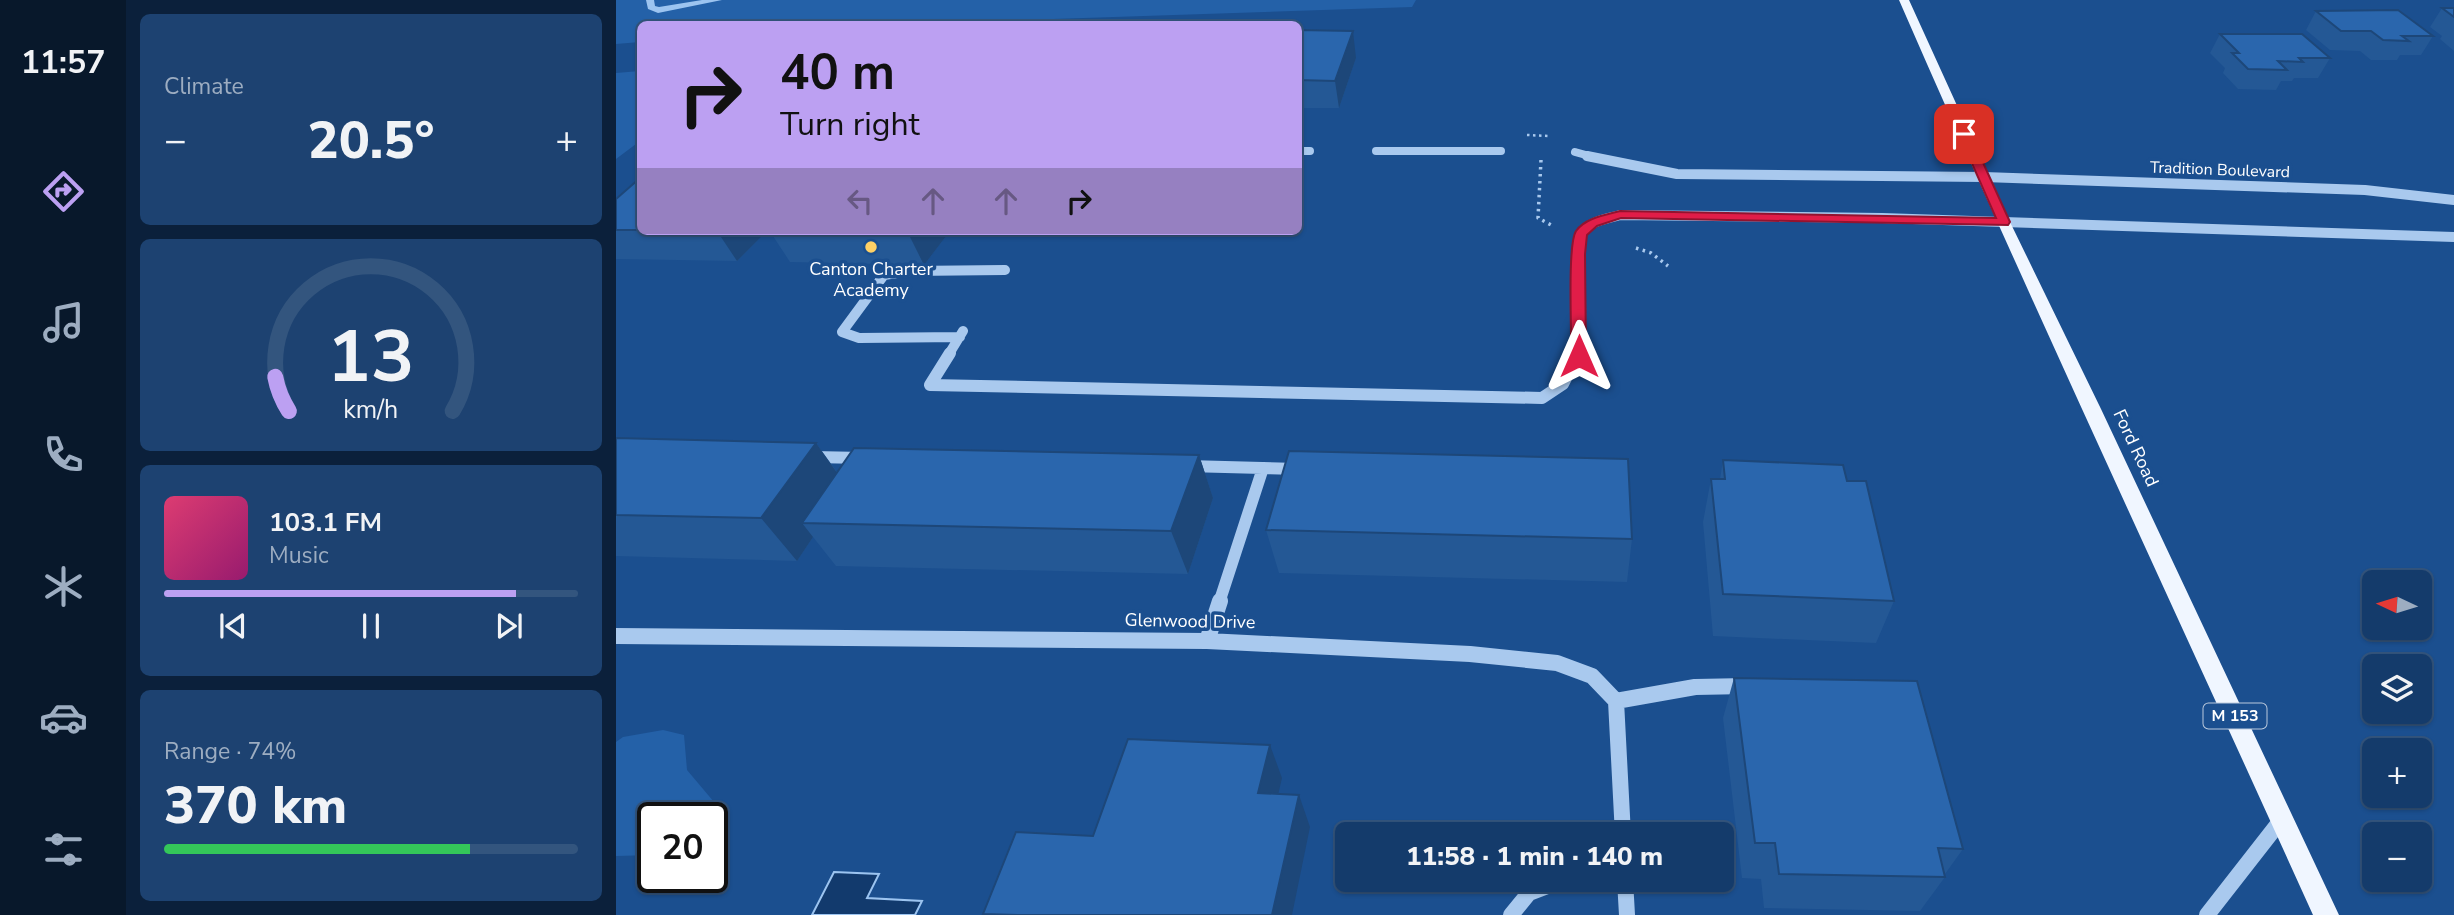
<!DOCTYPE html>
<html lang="en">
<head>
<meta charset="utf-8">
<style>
  :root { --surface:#143b6b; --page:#1d4271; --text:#f1f3f6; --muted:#9dadc1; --line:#33557e; --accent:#bca0f2 }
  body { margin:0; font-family:"Nunito Sans",sans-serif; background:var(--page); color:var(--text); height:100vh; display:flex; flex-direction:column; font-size:26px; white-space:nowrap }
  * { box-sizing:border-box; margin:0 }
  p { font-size:23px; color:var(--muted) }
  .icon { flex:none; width:38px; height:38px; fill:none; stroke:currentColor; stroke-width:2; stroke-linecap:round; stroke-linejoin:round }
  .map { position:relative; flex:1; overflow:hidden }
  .drawer { display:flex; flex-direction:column; gap:14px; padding:14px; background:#0b203b; width:490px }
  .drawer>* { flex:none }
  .top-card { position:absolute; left:21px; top:21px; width:665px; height:214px; border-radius:10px; box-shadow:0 2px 5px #0004,0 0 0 2px var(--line); background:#bca0f2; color:#111; overflow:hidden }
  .needle { width:46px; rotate:274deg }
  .controls { position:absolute; left:1746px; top:570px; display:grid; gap:14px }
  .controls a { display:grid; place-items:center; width:70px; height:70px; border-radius:10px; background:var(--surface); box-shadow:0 2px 5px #0004,0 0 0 2px var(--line); font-size:35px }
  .speed { position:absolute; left:21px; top:802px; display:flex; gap:14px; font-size:35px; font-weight:700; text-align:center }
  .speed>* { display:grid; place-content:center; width:91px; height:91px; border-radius:50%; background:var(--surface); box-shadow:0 2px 5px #0004,0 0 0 2px var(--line); line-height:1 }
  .speed .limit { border:4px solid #111; border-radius:10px; background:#fff; color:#111 }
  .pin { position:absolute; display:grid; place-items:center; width:60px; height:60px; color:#fff; margin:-30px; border-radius:14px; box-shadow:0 4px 10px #0006 }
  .me { position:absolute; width:77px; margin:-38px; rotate:0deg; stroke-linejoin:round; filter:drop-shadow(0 0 5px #0008) }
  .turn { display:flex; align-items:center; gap:24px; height:147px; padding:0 28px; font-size:32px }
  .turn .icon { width:91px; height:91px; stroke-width:2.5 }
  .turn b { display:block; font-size:49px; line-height:60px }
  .lanes { display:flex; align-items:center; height:66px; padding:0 28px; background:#0003; justify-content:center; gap:35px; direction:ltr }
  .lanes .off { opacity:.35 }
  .big { font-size:52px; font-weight:800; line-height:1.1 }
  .drawer .tile { flex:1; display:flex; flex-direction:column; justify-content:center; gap:10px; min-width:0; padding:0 24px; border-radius:10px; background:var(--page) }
  .drawer .dial { align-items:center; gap:0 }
  .dial svg { height:182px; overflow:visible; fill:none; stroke:var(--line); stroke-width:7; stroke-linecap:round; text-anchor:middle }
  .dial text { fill:var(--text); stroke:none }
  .song { display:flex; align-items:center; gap:21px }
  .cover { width:84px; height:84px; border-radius:10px; background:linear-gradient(135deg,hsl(340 70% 55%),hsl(320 70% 35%)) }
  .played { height:7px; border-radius:4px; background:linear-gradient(90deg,var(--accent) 85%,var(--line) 85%) }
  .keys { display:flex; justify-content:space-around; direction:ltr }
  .heat { display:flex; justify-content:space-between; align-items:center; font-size:38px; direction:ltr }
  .charge { height:10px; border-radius:5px; background:linear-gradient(90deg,#34c759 74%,var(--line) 0) }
  .trip { position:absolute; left:719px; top:822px; width:399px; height:70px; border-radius:10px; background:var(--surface); box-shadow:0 2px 5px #0004,0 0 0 2px var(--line); font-weight:800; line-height:70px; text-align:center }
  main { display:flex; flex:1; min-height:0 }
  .tab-bar { display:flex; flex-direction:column; width:126px; justify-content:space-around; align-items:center; background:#08182b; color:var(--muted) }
  .tab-bar .icon { width:49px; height:49px }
  .tab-bar .current { color:var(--accent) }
  .tab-bar b { font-size:32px; color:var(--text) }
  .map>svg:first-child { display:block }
  .green { fill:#2461a8 }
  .water { fill:#123a6d; stroke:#9cc4f0; stroke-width:2 }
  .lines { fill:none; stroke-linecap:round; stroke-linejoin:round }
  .stream { fill:#9cc4f0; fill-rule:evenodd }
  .path-far1 { stroke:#a9c9ee; stroke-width:2.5; stroke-dasharray:2.5 3.5; stroke-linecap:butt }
  .path { stroke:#a9c9ee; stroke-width:3.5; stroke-dasharray:2.5 4.5; stroke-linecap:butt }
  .minor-far3 { stroke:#a9c9ee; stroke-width:8 }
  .minor-far2 { stroke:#a9c9ee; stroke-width:10 }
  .minor-far1 { stroke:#a9c9ee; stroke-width:12 }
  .minor { stroke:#a9c9ee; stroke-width:16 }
  .major { fill:#f0f6ff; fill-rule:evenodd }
  .wall { fill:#245895 }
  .shaded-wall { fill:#1d4779 }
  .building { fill:#2a66ad; stroke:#1d4779; stroke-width:2 }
  .route { fill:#e11d48; stroke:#92132f; stroke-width:2 }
  .poi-dot { fill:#ffd166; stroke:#1b4f8f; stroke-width:2.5 }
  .labels { text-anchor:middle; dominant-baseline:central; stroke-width:7; stroke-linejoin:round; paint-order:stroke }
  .far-street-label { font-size:16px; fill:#fff; stroke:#1b4f8f }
  .shield { fill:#1b4f8f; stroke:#bbcadd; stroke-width:2 }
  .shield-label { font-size:16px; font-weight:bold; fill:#fff }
  .poi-label { font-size:18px; fill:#fff; stroke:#1b4f8f }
  .street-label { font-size:18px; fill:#fff; stroke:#1b4f8f }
</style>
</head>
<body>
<main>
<nav class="tab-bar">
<b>11:57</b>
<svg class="icon current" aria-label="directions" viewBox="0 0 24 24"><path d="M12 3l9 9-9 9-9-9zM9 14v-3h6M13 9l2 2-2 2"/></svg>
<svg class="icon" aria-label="music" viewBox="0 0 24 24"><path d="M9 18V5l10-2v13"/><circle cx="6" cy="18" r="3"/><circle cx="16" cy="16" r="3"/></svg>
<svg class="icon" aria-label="phone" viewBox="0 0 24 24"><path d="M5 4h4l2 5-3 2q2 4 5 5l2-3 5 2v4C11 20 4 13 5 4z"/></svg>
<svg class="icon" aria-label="climate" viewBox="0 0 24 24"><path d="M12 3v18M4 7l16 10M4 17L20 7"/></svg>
<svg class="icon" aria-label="car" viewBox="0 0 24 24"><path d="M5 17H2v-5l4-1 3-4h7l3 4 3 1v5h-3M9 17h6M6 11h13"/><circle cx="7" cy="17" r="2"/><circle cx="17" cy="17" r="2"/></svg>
<svg class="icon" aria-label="filters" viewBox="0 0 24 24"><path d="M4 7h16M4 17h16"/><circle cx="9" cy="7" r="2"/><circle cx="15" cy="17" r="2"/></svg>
</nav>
<section class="drawer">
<div class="tile"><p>Climate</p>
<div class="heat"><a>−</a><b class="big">20.5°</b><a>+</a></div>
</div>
<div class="tile dial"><svg viewBox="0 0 100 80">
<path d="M14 69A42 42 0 1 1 86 69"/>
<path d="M14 69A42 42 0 0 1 8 54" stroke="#bca0f2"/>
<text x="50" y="56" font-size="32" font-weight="700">13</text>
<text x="50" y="72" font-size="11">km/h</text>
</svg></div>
<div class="tile">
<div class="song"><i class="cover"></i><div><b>103.1 FM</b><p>Music</p></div></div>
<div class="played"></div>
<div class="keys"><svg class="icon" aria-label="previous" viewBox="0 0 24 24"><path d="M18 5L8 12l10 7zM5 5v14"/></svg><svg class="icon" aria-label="pause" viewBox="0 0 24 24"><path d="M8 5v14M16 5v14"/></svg><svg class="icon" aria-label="next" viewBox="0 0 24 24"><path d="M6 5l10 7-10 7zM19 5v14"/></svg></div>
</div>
<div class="tile"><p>Range · 74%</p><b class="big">370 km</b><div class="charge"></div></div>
</section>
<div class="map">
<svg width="1838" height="915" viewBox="0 0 1838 915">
  <rect width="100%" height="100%" fill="#1b4f8f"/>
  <path class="green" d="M0 0H800L796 7 286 24H24V42L0 44Z
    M24 71V141L0 159V73Z
    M47 730 68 735 71 770 98 802V828L96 830V817H37V855L0 856V742L7 737Z"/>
  <path class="water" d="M218 872 263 874 251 898 306 901 299 915H196Z"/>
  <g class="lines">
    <path class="stream" d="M30 0H38L39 6 43 7 86 0H106L42 13 32 9Z"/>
    <path class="path-far1" d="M911 135 933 136"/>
    <path class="path" d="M925 160 922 218 937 226
      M1020 248 1035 253 1052 266"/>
    <path class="minor-far3" d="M682 151H694
      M760 151H885
      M959 152 977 157"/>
    <path class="minor-far2" d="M971 156 1061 174 1368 177 1749 190 1838 200
      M344 337 243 338 226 332 268 275 294 271 389 270
      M333 354 347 331
      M963 354C963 332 957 249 965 234 973 221 991 219 1004 215L1266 218 1838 237"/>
    <path class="minor-far1" d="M314 385 926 398 947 384 963 353
      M314 385 334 353
      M196 457 248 458
      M571 466 682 469
      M603 603 647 468"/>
    <path class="minor" d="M0 636 591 641 854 654 941 663 976 676 1000 701 1007 835
      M591 641 604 601
      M1000 701 1079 687 1131 686
      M1009 880 1011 915
      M895 915 913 893 947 880
      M1591 915 1666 819"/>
    <path class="major" d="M1283 0H1293L1394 222 1485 409 1723 915H1697C1559 610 1417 307 1283 0Z"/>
  </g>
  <path class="wall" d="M1826 8H1838V51L1824 39 1826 36 1814 27Z
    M1700 11 1817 36 1805 55H1784L1781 60H1755L1744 51 1714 50 1690 30Z
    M682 30 740 58 723 108H682Z
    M1604 34 1714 58 1702 78H1678L1676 81H1665L1660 90 1622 89 1607 73 1609 68 1594 53Z
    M24 178V231H151L121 261 0 259V199Z
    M157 231H334L308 265 174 262 155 233Z
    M0 438 200 443 221 472 583 455 597 498 572 574 220 566 197 537 181 561 0 556Z
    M1107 460 1231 481 1278 601 1260 643 1097 636 1087 522 1095 479H1104Z
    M650 530 1016 539 1011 582 663 573Z
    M1118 678 1347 849 1329 874V877L1304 911 1148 908 1145 879 1126 878 1107 718Z"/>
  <path class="shaded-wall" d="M737 31 740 58 723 108 719 81Z
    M101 231H151L121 261Z
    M296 231H334L308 265 293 235Z
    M200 443 231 487 186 523 197 537 181 561 145 518Z
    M583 455 597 498 572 574 555 531Z
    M654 745 666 778 655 825 642 793Z
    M683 795 694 827 676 915H656Z"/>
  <path class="building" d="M1826 8H1838V17Z
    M1782 10 1817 36H1786L1793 41 1767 40 1755 31H1725L1700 11Z
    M682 30 737 31 719 81 682 80Z
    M1604 34H1686L1714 58H1683L1687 62 1662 61 1671 70 1632 69 1616 53H1623Z
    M24 178V230H0V199Z
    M157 231H296L293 235 155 233Z
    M0 438 200 443 145 518 0 515Z
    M238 448 583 455 555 531 186 523Z
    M673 451 1012 459 1016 539 650 530Z
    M1107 460 1227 465 1231 481H1250L1278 601 1107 594 1095 479H1109Z
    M1118 678 1301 681 1347 849 1322 848 1329 877 1163 874 1159 843H1139Z
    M512 739 654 745 642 793 683 795 656 915H404L367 914 400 832 477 836Z"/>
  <path class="route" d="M1348 131 1354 134 1394 222 1392 225 1005 218 981 226 971 235 969 254 970 356 963 361 955 356C956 335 951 245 960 231 969 218 989 215 1004 211L1380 218 1343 134Z"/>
  <circle class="poi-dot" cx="255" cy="247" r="7"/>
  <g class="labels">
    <g class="far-street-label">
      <text transform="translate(1604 170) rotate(2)">Tradition Boulevard</text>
    </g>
    <rect class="shield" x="1587.5" y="703.5" width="63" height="25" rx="5"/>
    <g class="shield-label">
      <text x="1619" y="716">M 153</text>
    </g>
    <g class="poi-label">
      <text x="255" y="269">Canton Charter<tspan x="255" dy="21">Academy</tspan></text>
    </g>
    <g class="street-label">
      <text transform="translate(1520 448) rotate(65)">Ford Road</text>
      <text transform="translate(574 621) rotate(1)">Glenwood Drive</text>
    </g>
  </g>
</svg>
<div class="controls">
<a><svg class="needle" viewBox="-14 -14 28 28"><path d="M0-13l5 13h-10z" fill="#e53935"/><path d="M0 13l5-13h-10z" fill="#9dadc1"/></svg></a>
<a><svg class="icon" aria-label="layers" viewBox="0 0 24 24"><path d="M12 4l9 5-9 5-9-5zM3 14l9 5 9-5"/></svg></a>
<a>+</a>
<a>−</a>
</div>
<div class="speed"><div class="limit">20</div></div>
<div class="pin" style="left:1348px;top:134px;background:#d93025"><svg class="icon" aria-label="arrive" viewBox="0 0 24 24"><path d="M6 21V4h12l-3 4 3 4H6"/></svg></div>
<svg class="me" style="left:963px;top:356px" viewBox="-20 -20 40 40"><path d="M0-17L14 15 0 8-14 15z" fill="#e11d48" stroke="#fff" stroke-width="4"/></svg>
<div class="trip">11:58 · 1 min · 140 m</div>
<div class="top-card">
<div class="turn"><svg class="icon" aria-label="right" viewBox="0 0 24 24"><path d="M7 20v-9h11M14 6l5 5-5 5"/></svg><div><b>40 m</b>Turn right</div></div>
<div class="lanes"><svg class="icon off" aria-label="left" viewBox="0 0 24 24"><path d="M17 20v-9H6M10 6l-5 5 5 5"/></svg><svg class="icon off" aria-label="ahead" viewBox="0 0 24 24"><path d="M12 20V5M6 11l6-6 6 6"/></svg><svg class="icon off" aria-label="ahead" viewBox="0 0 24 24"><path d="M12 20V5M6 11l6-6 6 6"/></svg><svg class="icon" aria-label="right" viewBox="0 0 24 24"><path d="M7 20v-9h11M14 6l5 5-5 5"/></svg></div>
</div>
</div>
</main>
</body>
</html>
